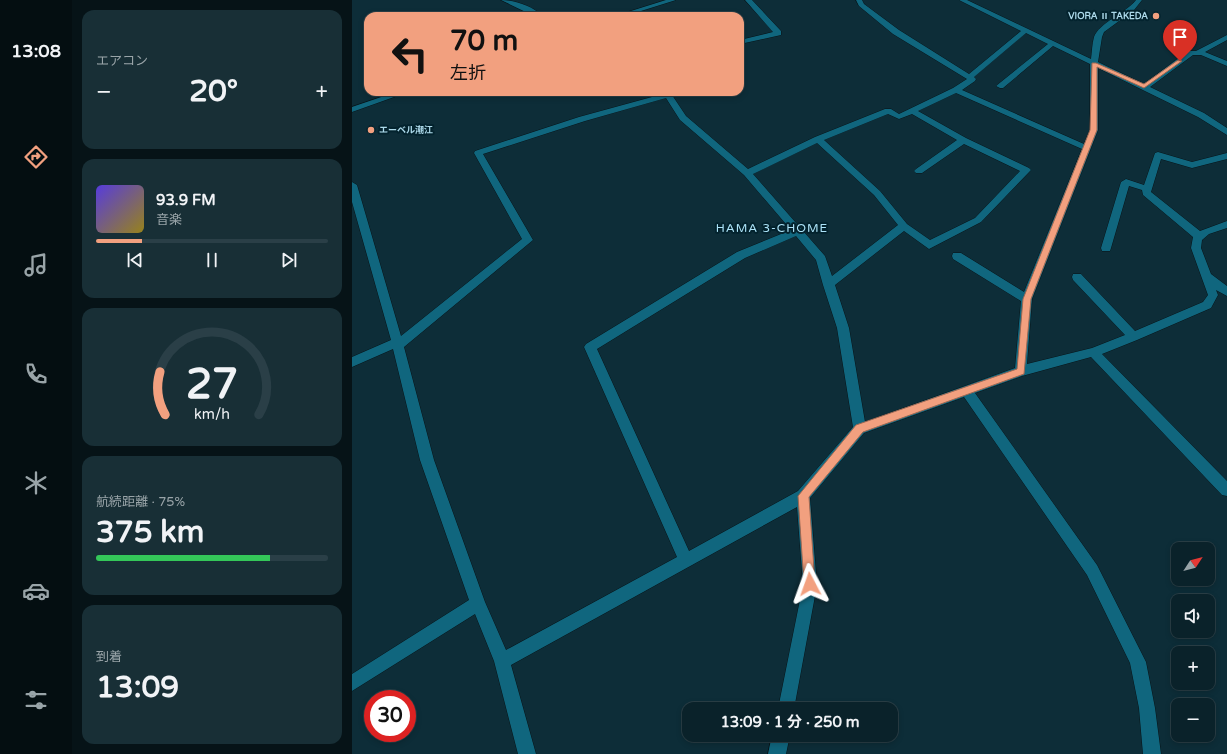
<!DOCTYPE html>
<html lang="ja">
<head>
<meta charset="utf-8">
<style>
  :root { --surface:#0a222a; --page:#182f36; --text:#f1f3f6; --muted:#99a4a8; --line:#2a3f47; --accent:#f2a07f }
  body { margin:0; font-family:"Varela Round","Noto Sans JP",sans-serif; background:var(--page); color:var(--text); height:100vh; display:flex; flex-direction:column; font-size:15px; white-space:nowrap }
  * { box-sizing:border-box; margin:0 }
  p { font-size:13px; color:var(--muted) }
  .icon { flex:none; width:22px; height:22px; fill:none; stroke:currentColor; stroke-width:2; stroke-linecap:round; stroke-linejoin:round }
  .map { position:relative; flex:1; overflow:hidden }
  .details { display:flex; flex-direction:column; gap:10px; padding:10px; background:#061317; width:280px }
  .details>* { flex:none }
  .banner { position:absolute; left:12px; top:12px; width:380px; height:84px; border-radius:12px; box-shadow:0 2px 6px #0003,0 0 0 1px var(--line); background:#f2a07f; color:#111; overflow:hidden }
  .needle { width:26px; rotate:54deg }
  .tools { position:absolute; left:819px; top:542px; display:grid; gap:8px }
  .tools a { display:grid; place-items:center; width:44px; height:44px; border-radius:8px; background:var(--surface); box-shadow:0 2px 6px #0003,0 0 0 1px var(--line); font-size:20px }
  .speed { position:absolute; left:12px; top:690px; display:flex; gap:8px; font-size:20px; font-weight:700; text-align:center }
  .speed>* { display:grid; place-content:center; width:52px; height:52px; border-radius:50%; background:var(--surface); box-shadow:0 2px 6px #0003,0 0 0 1px var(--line); line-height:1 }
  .speed .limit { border:6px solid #d22; background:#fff; color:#111 }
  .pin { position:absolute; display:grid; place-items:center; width:34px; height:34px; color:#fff; margin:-41px -17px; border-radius:50% 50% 50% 0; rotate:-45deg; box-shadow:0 0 4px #0007 }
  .pin .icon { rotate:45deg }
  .me { position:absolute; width:44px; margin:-22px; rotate:356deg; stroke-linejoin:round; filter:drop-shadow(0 0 3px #0008) }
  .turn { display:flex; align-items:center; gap:14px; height:84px; padding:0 20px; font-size:18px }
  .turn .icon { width:52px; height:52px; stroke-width:2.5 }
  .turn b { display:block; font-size:28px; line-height:34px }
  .big { font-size:30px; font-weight:700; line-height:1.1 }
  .details .widget { flex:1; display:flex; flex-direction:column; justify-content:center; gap:6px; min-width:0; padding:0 14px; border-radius:12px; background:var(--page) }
  .details .dial { align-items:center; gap:0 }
  .dial svg { height:104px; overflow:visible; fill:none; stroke:var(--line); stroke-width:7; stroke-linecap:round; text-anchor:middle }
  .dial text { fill:var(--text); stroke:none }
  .song { display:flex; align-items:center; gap:12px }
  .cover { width:48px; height:48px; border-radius:6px; background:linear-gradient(135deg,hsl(250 70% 55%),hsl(50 70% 35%)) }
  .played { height:4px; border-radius:2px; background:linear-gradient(90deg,var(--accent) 20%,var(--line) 20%) }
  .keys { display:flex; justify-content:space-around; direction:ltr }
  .heat { display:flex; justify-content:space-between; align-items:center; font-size:22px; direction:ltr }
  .charge { height:6px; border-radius:3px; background:linear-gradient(90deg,#34c759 75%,var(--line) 0) }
  .trip { position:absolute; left:330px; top:702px; width:216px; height:40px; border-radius:12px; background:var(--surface); box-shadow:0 2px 6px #0003,0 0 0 1px var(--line); font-weight:700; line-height:40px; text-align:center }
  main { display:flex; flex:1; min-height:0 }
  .tabs { display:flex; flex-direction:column; width:72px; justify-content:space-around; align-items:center; background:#040e11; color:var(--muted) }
  .tabs .icon { width:28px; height:28px }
  .tabs .active { color:var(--accent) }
  .tabs b { font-size:18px; color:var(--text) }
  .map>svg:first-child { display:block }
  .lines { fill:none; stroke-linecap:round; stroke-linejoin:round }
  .street-casing { stroke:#071418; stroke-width:1 }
  .secondary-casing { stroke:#071418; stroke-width:1 }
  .street { fill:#10667e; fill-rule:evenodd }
  .secondary { fill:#10667e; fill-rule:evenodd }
  .route { fill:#f2a07f; stroke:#9d6853 }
  .poi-dot { fill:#f2a07f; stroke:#03232e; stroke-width:1.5 }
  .labels { text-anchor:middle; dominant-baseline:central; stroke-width:4; stroke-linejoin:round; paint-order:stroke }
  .far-poi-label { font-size:9px; font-weight:bold; fill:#addaeb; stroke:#03232e; text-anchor:end }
  .neighbourhood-label { font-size:12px; letter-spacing:1px; fill:#ade4f9; stroke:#03232e }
</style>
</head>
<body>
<main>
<nav class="tabs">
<b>13:08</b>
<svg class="icon active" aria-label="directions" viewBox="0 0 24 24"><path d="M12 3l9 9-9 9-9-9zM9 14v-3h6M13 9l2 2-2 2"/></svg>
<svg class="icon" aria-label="music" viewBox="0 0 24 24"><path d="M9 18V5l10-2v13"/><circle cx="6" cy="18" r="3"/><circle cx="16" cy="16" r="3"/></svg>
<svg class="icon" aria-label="phone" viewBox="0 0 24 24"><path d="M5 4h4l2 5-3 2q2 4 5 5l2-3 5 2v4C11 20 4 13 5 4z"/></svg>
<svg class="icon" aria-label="climate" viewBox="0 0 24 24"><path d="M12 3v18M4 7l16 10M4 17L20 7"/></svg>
<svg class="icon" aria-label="car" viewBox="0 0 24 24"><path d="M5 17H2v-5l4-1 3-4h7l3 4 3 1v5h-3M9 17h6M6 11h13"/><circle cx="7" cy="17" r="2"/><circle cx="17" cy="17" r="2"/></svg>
<svg class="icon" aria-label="filters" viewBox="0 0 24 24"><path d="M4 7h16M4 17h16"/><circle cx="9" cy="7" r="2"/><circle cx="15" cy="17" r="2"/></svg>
</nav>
<section class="details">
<div class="widget"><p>エアコン</p>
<div class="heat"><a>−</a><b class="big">20°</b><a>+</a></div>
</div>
<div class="widget">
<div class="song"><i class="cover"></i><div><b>93.9 FM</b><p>音楽</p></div></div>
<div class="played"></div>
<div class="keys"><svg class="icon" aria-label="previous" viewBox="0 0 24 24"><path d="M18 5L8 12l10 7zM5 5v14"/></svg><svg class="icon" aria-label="pause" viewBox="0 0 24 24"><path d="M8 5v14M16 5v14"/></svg><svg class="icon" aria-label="next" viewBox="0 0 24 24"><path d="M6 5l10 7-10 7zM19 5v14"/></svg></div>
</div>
<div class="widget dial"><svg viewBox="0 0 100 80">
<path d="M14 69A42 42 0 1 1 86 69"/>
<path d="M14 69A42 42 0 0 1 10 36" stroke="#f2a07f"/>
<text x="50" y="56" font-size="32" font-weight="700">27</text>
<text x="50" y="72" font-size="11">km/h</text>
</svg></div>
<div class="widget"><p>航続距離 · 75%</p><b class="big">375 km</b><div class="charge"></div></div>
<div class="widget"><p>到着</p><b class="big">13:09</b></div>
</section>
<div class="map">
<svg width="875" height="754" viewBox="0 0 875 754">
  <rect width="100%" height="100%" fill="#0d2d38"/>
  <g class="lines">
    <defs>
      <path id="street" d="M393 0H400L429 31V35L388 44V40L421 32Z
        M504 0H510L512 4 547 30 617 74 669 31 607 0H615L739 59C740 52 740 44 742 37 747 23 774 13 784 0H790L782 10 752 32 750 37 746 62 792 84 836 51H844L875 35V40L853 52 875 61V66L849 55H841L798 87 852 113 875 128V135L846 117 746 68V130L680 299 675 364 740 348 773 335 721 280 720 277 721 274H729L783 331 851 302 856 295 839 248 841 237 791 195 790 190 777 186 759 248 758 251H750L749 248 769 182 774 179 792 185 803 153 806 152 840 162 875 153V159L840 168 809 159 799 192 848 231 875 221V228L857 234 850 240 849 248 859 274 875 286V296L864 290 866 295 859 308 785 340 750 354 875 481V496L870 495 739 357 670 376 623 393 745 565 794 662 803 708 809 754H791L787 708 778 663 735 575 612 397 512 433 458 498 465 585 442 709H426L451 585 445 507 159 665 184 754H166L142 661 123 614 0 691V674L117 600 68 460 41 349 0 367V357L39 340 0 202V182L5 185 49 336 170 239 122 153 123 151 227 117 311 94 310 92H318L334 116 396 169 463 137 533 109H539L547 114 601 88 615 79 541 34 507 6ZM674 33 696 44 644 86 648 88H651L701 46 738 64V130L732 144 610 90 623 81 624 79 622 77ZM604 93 730 149 672 292 609 253H601L600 256 601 259 669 301 663 368 513 422 497 328 483 285 552 231 577 249 629 222 679 170 677 168 614 138 566 111ZM314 98 328 120 392 175 439 230 385 252 234 344 232 347 325 557 154 650 133 602 82 460 52 347 181 240 131 154 233 121ZM536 114 547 119 560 114 605 140 564 169 562 171 564 173H570L612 144 668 171 623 218 578 240 555 224 528 191 472 140ZM465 143 522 195 546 225 480 276 473 256 401 174ZM444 236 464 260 471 285 485 328 501 427 446 491 337 551 245 349 393 258Z
        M420 735H438L434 754H416Z"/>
      <path id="secondary" d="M149 0C162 0 181 6 190 16H182Z
        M314 0H324L273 16H263Z
        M44 92H56L0 112V107Z"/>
    </defs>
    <use href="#street" class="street-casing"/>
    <use href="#secondary" class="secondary-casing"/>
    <use href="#street" class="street"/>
    <use href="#secondary" class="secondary"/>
  </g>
  <path class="route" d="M826 60 830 61 792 88 745 67V130L679 299 672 374 511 432 457 497 463 584 462 589 458 590 454 589 452 584 446 496 504 425 665 369 671 299 738 130 740 63H744L792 84Z"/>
  <g class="poi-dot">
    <circle cx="804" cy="16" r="4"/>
    <circle cx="19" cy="130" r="4"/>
  </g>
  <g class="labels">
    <g class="far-poi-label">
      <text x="796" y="16">VIORA Ⅱ TAKEDA</text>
      <text x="27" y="130" text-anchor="start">エーベル潮江</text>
    </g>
    <g class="neighbourhood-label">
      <text x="420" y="228">HAMA 3-CHOME</text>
    </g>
  </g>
</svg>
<div class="tools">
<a><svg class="needle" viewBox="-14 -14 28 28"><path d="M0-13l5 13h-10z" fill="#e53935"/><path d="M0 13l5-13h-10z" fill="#99a4a8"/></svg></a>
<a><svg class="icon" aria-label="sound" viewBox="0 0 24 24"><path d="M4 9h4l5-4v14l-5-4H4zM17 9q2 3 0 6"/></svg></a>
<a>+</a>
<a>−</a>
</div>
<div class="speed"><div class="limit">30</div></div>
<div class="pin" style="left:828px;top:61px;background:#d93025"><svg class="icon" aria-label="arrive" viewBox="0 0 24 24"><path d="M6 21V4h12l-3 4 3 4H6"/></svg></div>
<svg class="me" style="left:458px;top:584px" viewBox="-20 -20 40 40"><path d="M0-17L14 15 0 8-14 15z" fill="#f2a07f" stroke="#fff" stroke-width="4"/></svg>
<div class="trip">13:09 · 1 分 · 250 m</div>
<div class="banner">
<div class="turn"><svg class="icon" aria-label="left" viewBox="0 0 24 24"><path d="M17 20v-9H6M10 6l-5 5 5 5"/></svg><div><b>70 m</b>左折</div></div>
</div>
</div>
</main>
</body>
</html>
